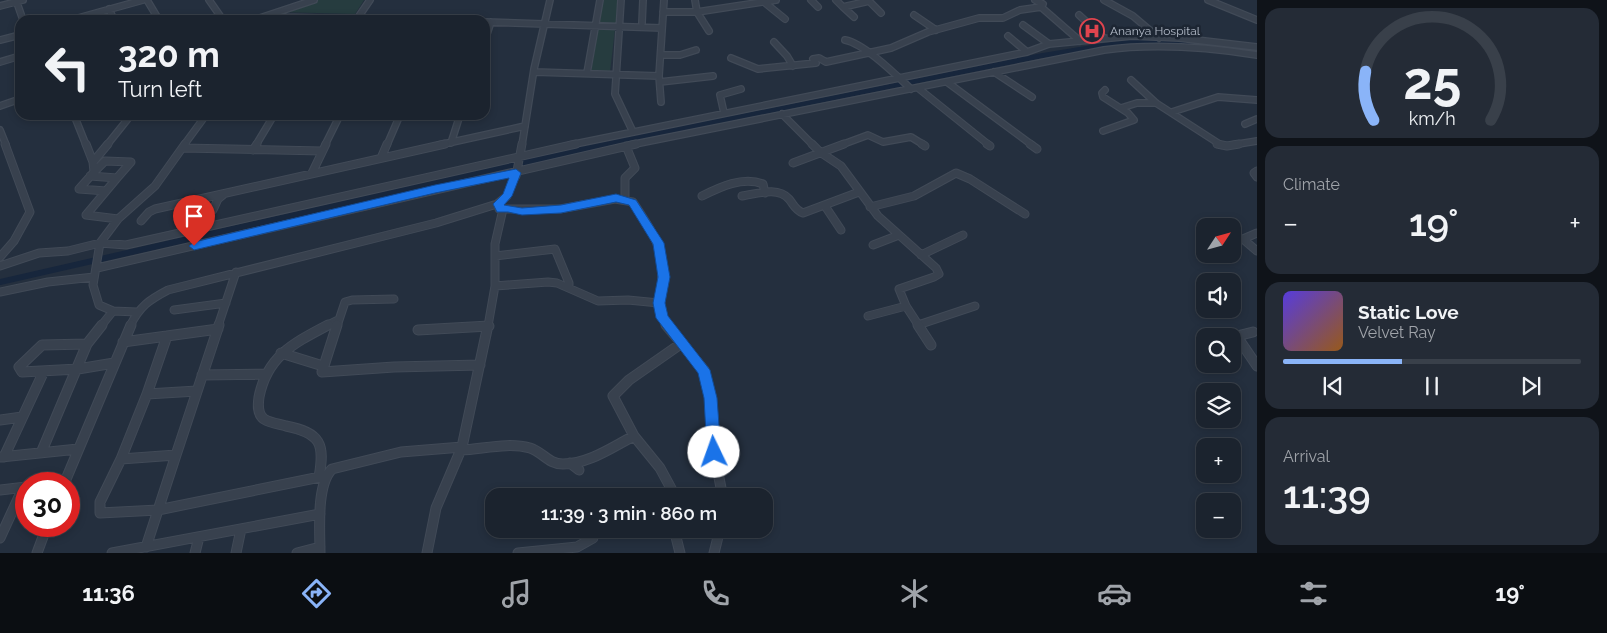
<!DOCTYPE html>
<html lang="en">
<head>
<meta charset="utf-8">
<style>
  :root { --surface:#1b232e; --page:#242b36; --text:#f1f3f6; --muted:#a0a4aa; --line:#39404a; --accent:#8ab4f8 }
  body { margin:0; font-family:Raleway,sans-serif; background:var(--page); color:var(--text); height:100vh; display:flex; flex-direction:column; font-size:19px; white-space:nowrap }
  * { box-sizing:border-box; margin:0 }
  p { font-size:16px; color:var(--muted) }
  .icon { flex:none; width:28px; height:28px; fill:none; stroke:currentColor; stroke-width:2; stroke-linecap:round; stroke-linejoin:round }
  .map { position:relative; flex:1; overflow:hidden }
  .sheet { display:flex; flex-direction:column; gap:8px; padding:8px; background:#0f1319; width:350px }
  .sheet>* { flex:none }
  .hud { position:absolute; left:15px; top:15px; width:475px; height:105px; border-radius:15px; box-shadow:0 2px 8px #0003,0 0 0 1px var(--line); background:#1b232e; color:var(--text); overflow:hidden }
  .needle { width:32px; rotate:54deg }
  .controls { position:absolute; left:1196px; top:218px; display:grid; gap:10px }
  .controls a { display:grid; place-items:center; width:45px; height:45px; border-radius:10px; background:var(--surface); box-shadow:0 2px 8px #0003,0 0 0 1px var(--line); font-size:25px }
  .speed { position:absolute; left:15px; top:472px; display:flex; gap:10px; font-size:25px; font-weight:700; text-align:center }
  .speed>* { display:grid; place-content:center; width:65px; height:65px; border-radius:50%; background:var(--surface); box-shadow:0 2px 8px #0003,0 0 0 1px var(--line); line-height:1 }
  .speed .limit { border:8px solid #d22; background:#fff; color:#111 }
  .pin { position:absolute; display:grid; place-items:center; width:42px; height:42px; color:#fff; margin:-51px -21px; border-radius:50% 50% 50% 0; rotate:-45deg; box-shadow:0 0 5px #0007 }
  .pin .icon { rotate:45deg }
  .me { position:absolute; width:55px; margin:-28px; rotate:357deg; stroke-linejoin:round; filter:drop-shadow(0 0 4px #0008) }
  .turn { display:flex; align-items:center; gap:18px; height:105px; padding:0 20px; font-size:22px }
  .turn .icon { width:65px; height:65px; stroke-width:2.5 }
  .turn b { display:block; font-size:35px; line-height:42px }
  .big { font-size:38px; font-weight:600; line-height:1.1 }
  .sheet .card { flex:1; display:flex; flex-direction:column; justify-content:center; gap:8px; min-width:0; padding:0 18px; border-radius:15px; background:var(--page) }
  .sheet .dial { align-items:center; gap:0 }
  .dial svg { height:130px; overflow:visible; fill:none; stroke:var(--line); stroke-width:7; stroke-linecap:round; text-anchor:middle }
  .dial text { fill:var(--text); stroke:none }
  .song { display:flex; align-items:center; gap:15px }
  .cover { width:60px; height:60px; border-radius:8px; background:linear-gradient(135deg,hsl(250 70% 55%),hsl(30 70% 35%)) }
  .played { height:5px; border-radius:2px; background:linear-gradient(90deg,var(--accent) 40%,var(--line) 40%) }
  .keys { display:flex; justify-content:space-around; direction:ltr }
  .heat { display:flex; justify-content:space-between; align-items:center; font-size:28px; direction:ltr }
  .trip { position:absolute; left:485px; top:488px; width:288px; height:50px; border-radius:15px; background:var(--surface); box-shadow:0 2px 8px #0003,0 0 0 1px var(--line); font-weight:600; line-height:50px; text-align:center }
  .menu { display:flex; height:80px; justify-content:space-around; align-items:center; background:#0b0e12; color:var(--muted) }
  .menu .icon { width:35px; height:35px }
  .menu .active { color:var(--accent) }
  .menu b { font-size:22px; color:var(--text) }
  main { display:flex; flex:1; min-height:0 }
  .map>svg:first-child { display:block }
  .green { fill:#263c3f }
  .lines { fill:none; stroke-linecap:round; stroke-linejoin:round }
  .canal-far1 { stroke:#17263c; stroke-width:5 }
  .canal { stroke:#17263c; stroke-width:6 }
  .minor-far2-casing { stroke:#414a57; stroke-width:8 }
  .minor-far1-casing { stroke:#414a57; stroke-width:9 }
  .minor-casing { stroke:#414a57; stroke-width:11 }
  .minor-far2 { stroke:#38414e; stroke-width:5.5 }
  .minor-far1 { stroke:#38414e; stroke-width:7 }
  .minor { stroke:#38414e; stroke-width:9 }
  .route { fill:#1a73e8; stroke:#114b97 }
  .labels { text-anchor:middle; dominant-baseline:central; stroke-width:5; stroke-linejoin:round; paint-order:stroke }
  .far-poi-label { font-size:12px; fill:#b4bcc9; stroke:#1d2633; text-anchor:start }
</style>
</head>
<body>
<main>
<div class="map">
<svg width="1257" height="553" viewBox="0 0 1257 553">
  <rect width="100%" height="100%" fill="#242f3e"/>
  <path class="green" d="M316 0H364L355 14 278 12Z
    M602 0H619L616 25H598Z
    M598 28 615 29 610 72H591Z"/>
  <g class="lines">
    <path class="canal-far1" d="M600 145 1040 56 1126 42 1175 43 1222 48"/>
    <path class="canal" d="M0 282 605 144"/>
    <defs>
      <path id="minor-far2" d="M16 0 23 20
        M147 0 159 20
        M209 0 223 20
        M621 0 615 94 633 132
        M811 0 818 7
        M836 0 843 7 869 1 881 13
        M1035 0 1043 4 1041 7 1080 41
        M1104 0 1133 16 1159 38
        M1208 0 1257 20
        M764 2 785 19
        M0 6 23 0
        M843 7 854 17
        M109 9 114 20
        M663 12H697L695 0
        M914 15 936 30
        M1079 15 1104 38
        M272 17 407 20
        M357 19 370 0
        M71 20 143 0
        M254 20 314 0
        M485 22 662 28
        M642 23 643 0
        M1023 25 1049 44
        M709 31 697 12 776 0
        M1008 36 1027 52
        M0 40 20 35
        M485 40 491 22
        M845 40C865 44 896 75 911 89
        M774 42 787 56 793 66
        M661 55H680L696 50
        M731 58 758 69 816 63 813 59 819 58 826 62 891 48 928 32 979 18H1003L1020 10 1041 7
        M0 62 20 56
        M535 72 659 76
        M994 72 1032 97
        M587 73 600 0
        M1131 80 1156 103 1221 145
        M660 82 713 76
        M947 82 1032 145
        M918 88 989 145
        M661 102 659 76 664 0
        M0 106 20 99
        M1121 108 1137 103H1156
        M1172 112 1218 97 1257 100
        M724 113 720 95 741 89
        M782 114 813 145
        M74 115 86 145
        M1245 124 1257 119
        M0 130 6 145
        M1103 131 1134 120 1128 113 1103 97 1102 93 1105 90
        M451 143 460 115
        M107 145 131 115
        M184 145 206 115
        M256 145 274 115
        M325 145 340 115
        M387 145 400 115
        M439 145 525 126
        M522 145 534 69 550 0
        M570 145 1027 52 1049 44 1132 36 1179 38 1257 47
        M630 145 1104 50C1156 43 1206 47 1257 55
        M841 145 868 135 883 142 911 137 924 145
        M1232 145 1257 141"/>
      <path id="minor-far1" d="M812 144 820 152 841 166 878 216 936 268 939 274 934 277 899 289 906 306 919 326
        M922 144 925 146
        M987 144 990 146
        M1030 144 1037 149
        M1217 144 1227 146 1239 144
        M183 148 322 151
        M253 150 257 144
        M381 158 387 144
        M93 162 108 144
        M793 163 844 144
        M1257 171 1254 173 1257 177
        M94 172 105 161 131 162 117 178
        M312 173 326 144
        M90 176 117 178 86 215 118 219
        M516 176 522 144
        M79 189 94 172 93 162 86 144
        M79 189 106 191
        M702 196C720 187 743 176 763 184L765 193
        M742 196C756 194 778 186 789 199 794 205 795 210 803 213L859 192
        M625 199V178L635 168 626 146
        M825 206 841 230
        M870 207 914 196 956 173 970 179 1025 214
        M499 209H560L615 199 633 202C659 241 667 255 659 303
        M213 210 218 199 224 194
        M141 221 149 212 155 209 445 144
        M1257 233 1243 239 1257 251
        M873 245 899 235
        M921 255 963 235
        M495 256 555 249 569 283V288
        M0 257 14 241 30 212 5 144
        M0 266 39 253 68 251 100 243 126 245 576 144
        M97 268 636 144
        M495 286 548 282 557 283 598 301 628 300 659 303 662 318 667 326
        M0 292 48 282 94 277
        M174 310 226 303
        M137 312 113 311 99 305 93 285 100 243 118 219 155 186 185 144
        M868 316 906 306
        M918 325 975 306
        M101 326 113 311
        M130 326C140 306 149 300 168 290L436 223 497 204 507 196 516 173
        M218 326 236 272
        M326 326 338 320
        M337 326 345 302 352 300 394 299
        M481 326H489
        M488 326 495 286V244L503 209"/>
      <path id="minor" d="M102 325 87 344 42 345 19 367 22 372 78 369 114 363
        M337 325 322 372 394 367 480 365
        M666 325 704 370 711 398 714 452 721 488
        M918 325 931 345
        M418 330 489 326
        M1253 332 1241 335 1238 338 1257 366
        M167 336 218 329
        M123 342 167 336 147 394 121 459 176 455 219 325
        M281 353 323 366
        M202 375 265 374
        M147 394 197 391
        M0 420 22 417
        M461 450C483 449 508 442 530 448 543 452 548 464 563 464 589 464 612 447 634 436
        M41 453 87 344
        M1 457 78 449
        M4 457 44 371
        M121 459 100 502V513L158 510 325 476
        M570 463 579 470
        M319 477C325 444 321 433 286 426 279 424 270 423 264 419 257 414 258 404 259 397 267 356 294 343 328 325
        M54 484 64 482
        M64 484 131 325
        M0 490 26 487
        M667 496 673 492 660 468 634 436 613 396 629 380 682 343
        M674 529 680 553
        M0 538 23 488
        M146 547 176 455
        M37 553 47 526
        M112 553 320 514
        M195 553 199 537
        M236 553 241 529
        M297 553 320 547
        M320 553C320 531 316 485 332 469L401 452 462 447
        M427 553 436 508 462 447 488 325
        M518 553 577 547 593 538 594 529
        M714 553 720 529"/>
    </defs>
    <use href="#minor-far2" class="minor-far2-casing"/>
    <use href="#minor-far1" class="minor-far1-casing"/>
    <use href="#minor" class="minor-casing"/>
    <use href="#minor-far2" class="minor-far2"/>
    <use href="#minor-far1" class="minor-far1"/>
    <use href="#minor" class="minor"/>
  </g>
  <path class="route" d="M516 169 521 173 512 196 504 205 522 208 561 205 616 194 636 200 664 243 670 277 665 303 668 316 710 370 717 398 721 452 719 457 714 459 709 457 707 452 704 398 698 373 656 318 653 303 658 277 653 244 629 205 616 202 561 213 522 215 508 212H497L493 204 503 194 509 178 435 193 194 250 189 246 194 242 435 185Z"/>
  <defs>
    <symbol id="hospital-ring" viewBox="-11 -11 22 22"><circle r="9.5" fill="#1d2633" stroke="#e0444e" stroke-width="1.5"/><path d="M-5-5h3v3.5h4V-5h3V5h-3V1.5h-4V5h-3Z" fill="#e0444e"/></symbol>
  </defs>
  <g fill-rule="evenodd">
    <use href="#hospital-ring" x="1078" y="17" width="28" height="28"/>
  </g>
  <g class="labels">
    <g class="far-poi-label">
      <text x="1110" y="31">Ananya Hospital</text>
    </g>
  </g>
</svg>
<div class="controls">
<a><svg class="needle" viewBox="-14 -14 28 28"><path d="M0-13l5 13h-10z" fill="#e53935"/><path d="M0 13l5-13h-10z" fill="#a0a4aa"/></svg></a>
<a><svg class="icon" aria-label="sound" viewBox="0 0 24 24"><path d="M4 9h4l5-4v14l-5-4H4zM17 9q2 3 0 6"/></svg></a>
<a><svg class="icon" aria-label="search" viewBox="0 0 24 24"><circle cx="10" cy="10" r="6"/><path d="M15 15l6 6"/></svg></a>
<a><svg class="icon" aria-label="layers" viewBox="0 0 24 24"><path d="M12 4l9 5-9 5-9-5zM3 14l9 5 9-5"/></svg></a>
<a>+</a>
<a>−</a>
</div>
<div class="speed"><div class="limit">30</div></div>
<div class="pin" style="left:194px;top:246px;background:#d93025"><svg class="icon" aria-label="arrive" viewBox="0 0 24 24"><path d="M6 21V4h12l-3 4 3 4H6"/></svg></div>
<svg class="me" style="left:714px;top:452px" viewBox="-20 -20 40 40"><circle r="19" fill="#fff"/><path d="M0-13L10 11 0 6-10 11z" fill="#1a73e8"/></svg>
<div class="trip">11:39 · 3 min · 860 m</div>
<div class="hud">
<div class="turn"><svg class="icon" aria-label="left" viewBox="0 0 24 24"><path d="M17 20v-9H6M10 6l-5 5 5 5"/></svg><div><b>320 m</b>Turn left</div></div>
</div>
</div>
<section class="sheet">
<div class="card dial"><svg viewBox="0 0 100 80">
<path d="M14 69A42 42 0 1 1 86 69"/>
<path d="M14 69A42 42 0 0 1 9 39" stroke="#8ab4f8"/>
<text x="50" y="56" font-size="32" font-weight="700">25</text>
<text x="50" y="72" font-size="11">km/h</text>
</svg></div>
<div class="card"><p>Climate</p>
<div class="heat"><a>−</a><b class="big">19°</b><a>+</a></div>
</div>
<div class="card">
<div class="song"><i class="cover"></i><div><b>Static Love</b><p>Velvet Ray</p></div></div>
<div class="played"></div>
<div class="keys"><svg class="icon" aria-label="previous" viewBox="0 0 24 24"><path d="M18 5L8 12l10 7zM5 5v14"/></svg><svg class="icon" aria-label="pause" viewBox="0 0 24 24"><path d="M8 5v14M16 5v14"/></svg><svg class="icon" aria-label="next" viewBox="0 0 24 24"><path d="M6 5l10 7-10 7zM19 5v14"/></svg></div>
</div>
<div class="card"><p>Arrival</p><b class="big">11:39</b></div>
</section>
</main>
<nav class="menu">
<b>11:36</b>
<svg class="icon active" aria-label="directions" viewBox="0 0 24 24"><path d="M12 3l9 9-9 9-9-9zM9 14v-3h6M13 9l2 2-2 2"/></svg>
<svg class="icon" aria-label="music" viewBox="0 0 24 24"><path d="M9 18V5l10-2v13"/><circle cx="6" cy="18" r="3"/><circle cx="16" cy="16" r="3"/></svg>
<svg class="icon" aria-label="phone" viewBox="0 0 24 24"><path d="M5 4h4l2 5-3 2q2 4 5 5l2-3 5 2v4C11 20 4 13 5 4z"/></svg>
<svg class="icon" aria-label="climate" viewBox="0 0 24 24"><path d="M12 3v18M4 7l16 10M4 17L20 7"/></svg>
<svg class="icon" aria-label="car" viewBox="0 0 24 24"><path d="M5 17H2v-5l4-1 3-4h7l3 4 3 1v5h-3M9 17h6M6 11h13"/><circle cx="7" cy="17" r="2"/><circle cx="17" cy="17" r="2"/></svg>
<svg class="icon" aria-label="filters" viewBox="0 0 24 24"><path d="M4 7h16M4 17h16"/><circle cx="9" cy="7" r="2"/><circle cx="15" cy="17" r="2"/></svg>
<b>19°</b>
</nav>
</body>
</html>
